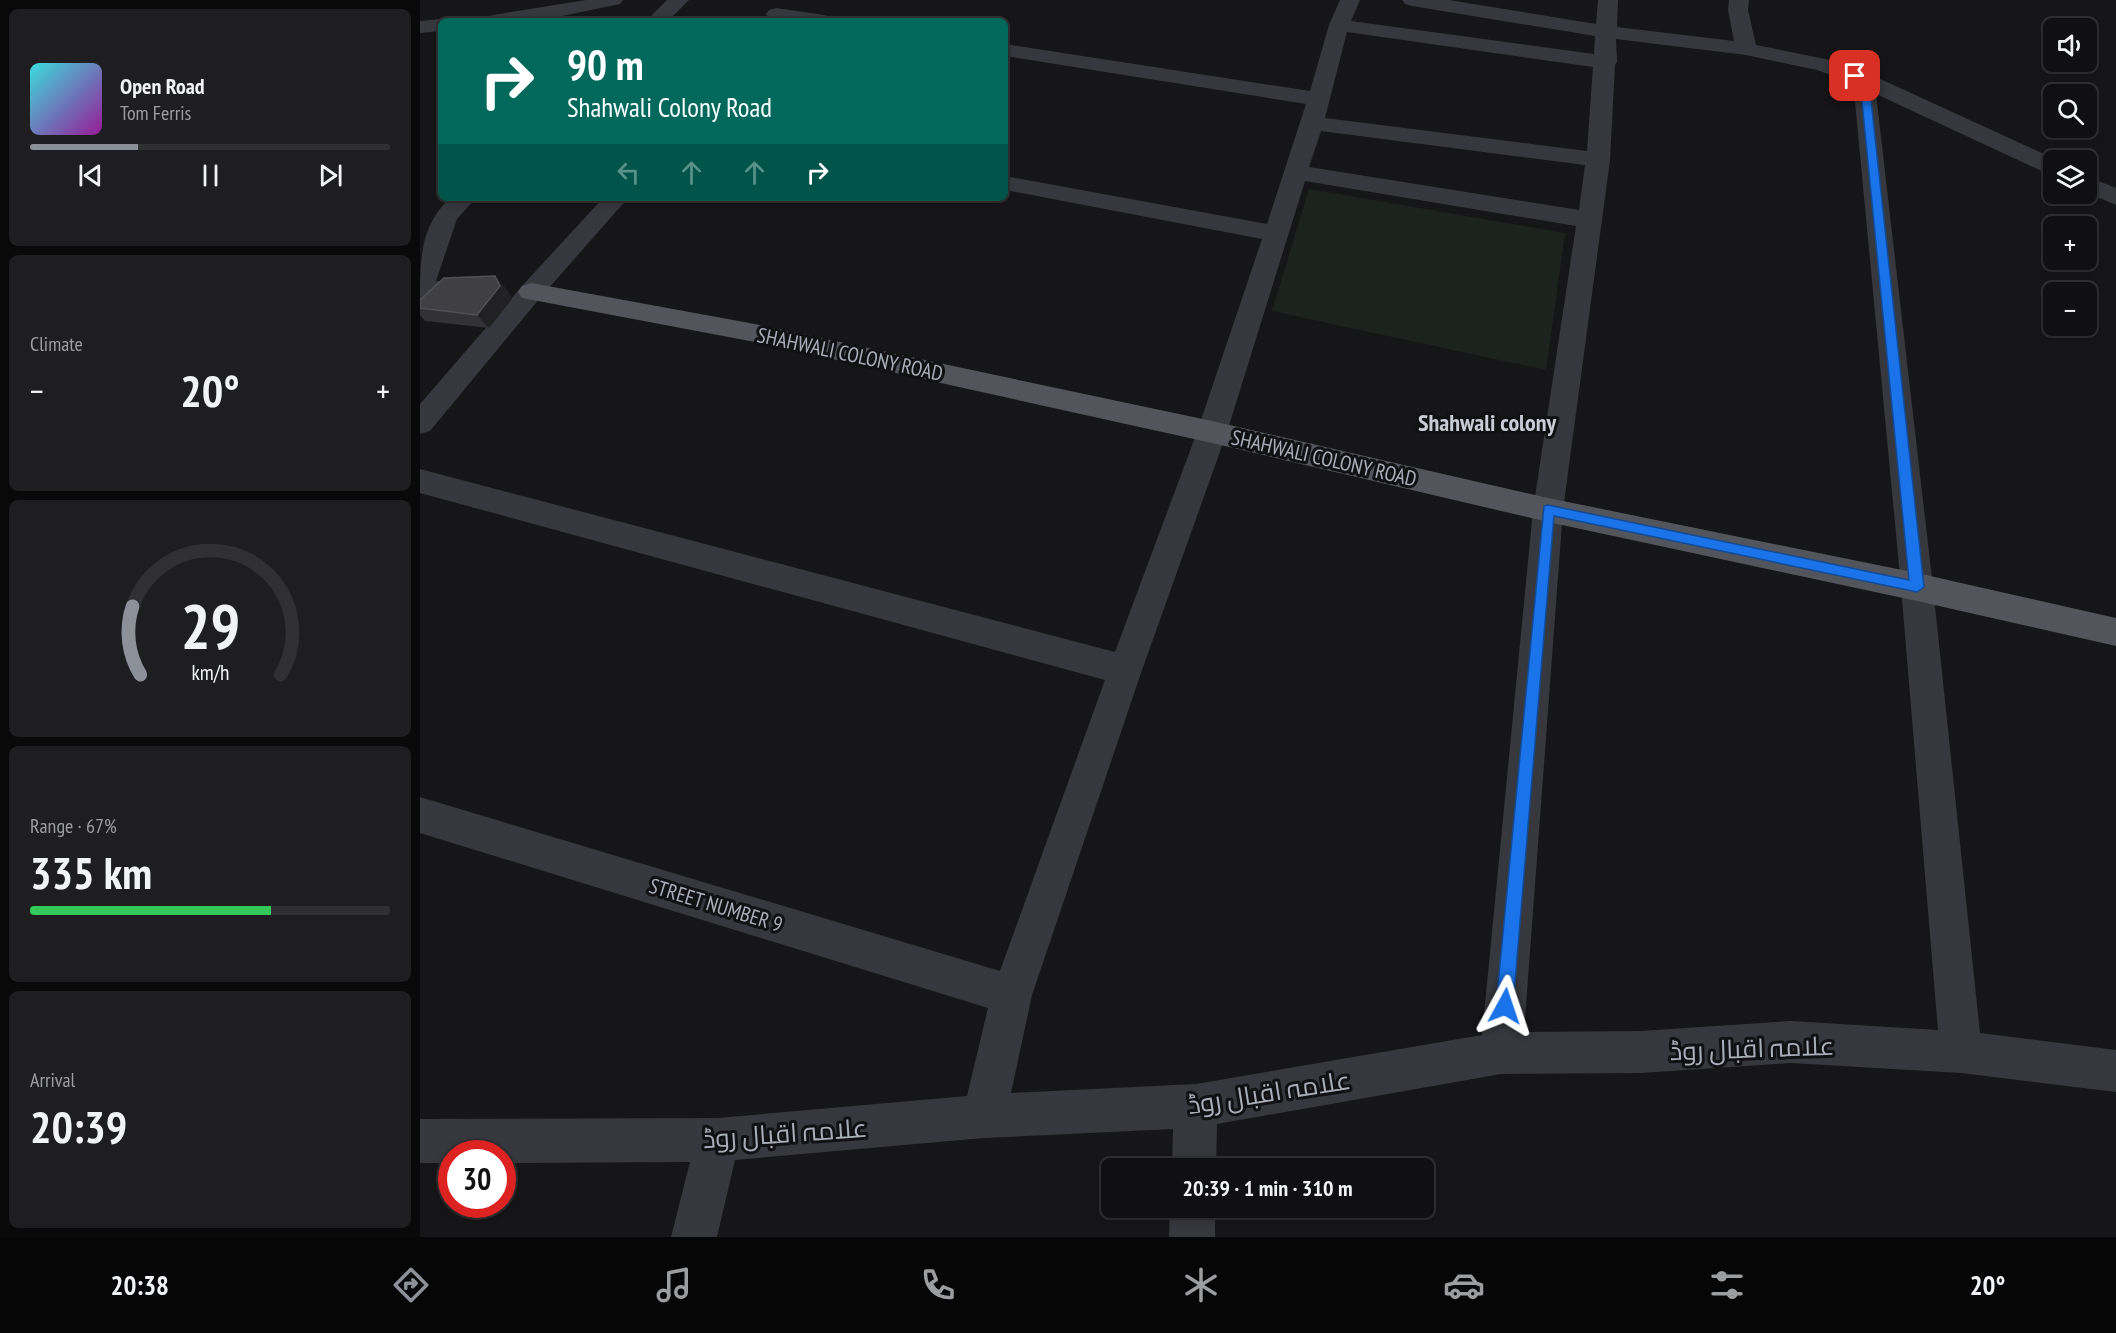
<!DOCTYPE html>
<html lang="en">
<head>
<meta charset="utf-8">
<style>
  :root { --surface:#101012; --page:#1e1e20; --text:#f1f3f6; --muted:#9c9d9f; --line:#303032; --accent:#8c9099 }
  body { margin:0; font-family:"PT Sans Narrow",Cairo,sans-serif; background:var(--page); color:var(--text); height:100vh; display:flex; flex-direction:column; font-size:22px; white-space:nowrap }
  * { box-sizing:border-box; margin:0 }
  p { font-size:20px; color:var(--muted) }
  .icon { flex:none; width:33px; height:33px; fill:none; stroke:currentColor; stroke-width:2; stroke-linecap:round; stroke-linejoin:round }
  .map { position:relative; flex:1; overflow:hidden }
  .panel { display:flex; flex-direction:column; gap:9px; padding:9px; background:#09090a; width:420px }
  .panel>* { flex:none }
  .hud { position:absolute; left:18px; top:18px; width:570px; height:183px; border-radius:9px; box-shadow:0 3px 9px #0003,0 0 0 2px var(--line); background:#00695c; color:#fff; overflow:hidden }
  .fabs { position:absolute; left:1623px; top:18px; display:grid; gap:12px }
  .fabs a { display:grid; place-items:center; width:54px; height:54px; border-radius:9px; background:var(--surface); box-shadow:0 3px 9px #0003,0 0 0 2px var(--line); font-size:30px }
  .speed { position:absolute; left:18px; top:1140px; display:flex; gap:12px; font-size:30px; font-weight:700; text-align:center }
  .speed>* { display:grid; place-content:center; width:78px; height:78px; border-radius:50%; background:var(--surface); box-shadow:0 3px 9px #0003,0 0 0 2px var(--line); line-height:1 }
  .speed .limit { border:9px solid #d22; background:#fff; color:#111 }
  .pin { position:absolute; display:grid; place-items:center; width:51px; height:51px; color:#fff; margin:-26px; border-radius:12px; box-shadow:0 3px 9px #0006 }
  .me { position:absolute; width:66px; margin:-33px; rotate:5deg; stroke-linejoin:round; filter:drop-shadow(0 0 4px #0008) }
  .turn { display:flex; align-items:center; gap:21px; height:126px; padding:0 30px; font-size:27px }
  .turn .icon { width:78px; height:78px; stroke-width:2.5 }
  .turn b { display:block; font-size:42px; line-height:51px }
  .lanes { display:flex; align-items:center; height:57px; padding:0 30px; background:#0003; justify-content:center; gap:30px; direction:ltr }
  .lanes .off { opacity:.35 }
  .big { font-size:45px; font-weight:700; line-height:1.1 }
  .panel .tile { flex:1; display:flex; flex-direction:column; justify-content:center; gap:9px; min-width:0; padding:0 21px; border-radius:9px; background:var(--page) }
  .panel .dial { align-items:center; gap:0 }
  .dial svg { height:156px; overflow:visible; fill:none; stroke:var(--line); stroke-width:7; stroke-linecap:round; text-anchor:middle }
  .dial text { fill:var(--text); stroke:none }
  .song { display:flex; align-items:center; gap:18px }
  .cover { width:72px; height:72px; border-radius:9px; background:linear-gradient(135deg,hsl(180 70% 55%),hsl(300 70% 35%)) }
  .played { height:6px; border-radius:3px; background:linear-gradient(90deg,var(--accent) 30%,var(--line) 30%) }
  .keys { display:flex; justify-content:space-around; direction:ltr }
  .heat { display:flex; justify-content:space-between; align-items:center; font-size:33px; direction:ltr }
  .charge { height:9px; border-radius:4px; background:linear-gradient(90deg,#34c759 67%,var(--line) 0) }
  .trip { position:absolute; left:681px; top:1158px; width:333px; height:60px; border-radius:9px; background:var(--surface); box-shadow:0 3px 9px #0003,0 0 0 2px var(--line); font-weight:700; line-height:60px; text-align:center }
  .menu { display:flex; height:96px; justify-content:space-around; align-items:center; background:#060607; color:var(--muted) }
  .menu .icon { width:42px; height:42px }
  .menu .on { color:var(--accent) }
  .menu b { font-size:27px; color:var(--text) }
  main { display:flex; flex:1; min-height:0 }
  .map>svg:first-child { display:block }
  .green { fill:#1c231d }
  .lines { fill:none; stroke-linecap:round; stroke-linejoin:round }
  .minor { fill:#37383d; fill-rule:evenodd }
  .major { fill:#53555c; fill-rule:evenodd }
  .wall { fill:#323236 }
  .shaded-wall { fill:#212124 }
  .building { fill:#3f3f44; stroke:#4f5156; stroke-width:1.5 }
  .route { fill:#1a73e8; stroke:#114b97; stroke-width:1.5 }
  .labels { text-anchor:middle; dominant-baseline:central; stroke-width:6; stroke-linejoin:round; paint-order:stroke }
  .street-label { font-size:21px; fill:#a8adb8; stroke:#111113 }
  .quarter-label { font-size:24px; font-weight:bold; fill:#c9ccd4; stroke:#111113 }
  .near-street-label { font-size:26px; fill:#a8adb8; stroke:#111113 }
</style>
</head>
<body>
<main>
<section class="panel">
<div class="tile">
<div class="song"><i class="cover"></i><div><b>Open Road</b><p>Tom Ferris</p></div></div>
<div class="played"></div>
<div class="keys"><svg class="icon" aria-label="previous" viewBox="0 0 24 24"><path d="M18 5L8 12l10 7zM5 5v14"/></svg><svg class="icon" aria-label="pause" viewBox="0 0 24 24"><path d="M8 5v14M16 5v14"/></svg><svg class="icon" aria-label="next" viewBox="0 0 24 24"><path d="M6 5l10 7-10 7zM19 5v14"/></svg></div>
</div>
<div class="tile"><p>Climate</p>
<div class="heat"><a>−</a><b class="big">20°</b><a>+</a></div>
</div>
<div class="tile dial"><svg viewBox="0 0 100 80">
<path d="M14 69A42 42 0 1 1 86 69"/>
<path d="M14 69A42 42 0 0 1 10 34" stroke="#8c9099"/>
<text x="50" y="56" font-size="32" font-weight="700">29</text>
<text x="50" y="72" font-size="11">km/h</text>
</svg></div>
<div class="tile"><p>Range · 67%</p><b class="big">335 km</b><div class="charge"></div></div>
<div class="tile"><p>Arrival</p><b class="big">20:39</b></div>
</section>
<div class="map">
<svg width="1696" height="1237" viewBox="0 0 1696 1237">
  <rect width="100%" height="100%" fill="#161618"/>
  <path class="green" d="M889 189 1145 233 1126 370 852 311Z"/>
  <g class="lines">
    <path class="minor" d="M166 0H203L200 4 118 21H63L66 17 73 15Z
      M247 0H269L248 21H226Z
      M920 0H940L931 21 1174 54 1175 36 992 6 985 4 982 0H1029L1176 24 1178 0H1198L1197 27 1314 41 1308 10 1309 0H1329L1328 10 1336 45 1410 60 1443 71 1637 160H1634V175L1626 173 1456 94 1513 587 1560 1033 1696 1050V1092L1541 1073 1371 1063 1221 1073 1081 1074 797 1124 796 1168H752L753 1129 564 1138 315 1160 297 1237H251L270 1162 82 1163V1154H32V1163H0V1119L298 1118 547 1096 568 1008 0 833V797L580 971 685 680 0 493V469L695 652 777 432 842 239 585 190V176L847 224 886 104 585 56V44L890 91 909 25ZM927 32 1173 67 1167 151 905 118ZM1196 39 1326 55 1397 70 1427 81 1434 91 1481 587 1518 1030 1371 1021 1221 1031 1104 1032 1143 510 1190 160 1195 65 1197 62ZM901 131 1165 165 1159 210 889 167ZM885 181 1156 226 1113 510 1062 1035 776 1084 591 1093 612 995 722 670 807 432Z
      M356 8 404 15 411 17 414 21H362L349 18 346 14 349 10Z
      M21 19 28 21H21V31L0 33V21Z
      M1666 176 1696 188V205L1666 192Z
      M30 198H56L37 219 16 281 55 282 64 285 68 291 64 297 55 300 0 299C0 260 0 226 30 198Z
      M183 198H208L120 298 10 431 0 434V404L102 286Z
      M750 1208H795V1237H749Z"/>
    <path class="major" d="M111 283 335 324 792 421 1128 498 1497 573 1696 618V646L1497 601 1128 522 792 443 335 342 102 298 98 292 102 286Z"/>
  </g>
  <path class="wall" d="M75 276 87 290 92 299 69 328 5 321 0 315V308Z"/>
  <path class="shaded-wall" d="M75 276 87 290 92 299 69 328 57 315Z"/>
  <path class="building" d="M75 276 80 286 57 315 0 308V300L24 278Z"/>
  <path class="route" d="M1432 74H1438L1450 91 1504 587 1497 592 1134 516 1093 1006 1091 1012 1085 1015 1079 1012 1076 1006 1124 506 1128 505 1489 580 1441 91 1430 76Z"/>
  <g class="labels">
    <g class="street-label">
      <text transform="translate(430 354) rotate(12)">SHAHWALI COLONY ROAD</text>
      <text transform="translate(904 458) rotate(13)">SHAHWALI COLONY ROAD</text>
      <text transform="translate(296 905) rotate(17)">STREET NUMBER 9</text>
    </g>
    <g class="quarter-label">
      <text x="1067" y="422">Shahwali colony</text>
    </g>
    <g class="near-street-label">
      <text transform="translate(1332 1048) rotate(-2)">علامہ اقبال روڈ</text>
      <text transform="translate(849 1092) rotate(-9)">علامہ اقبال روڈ</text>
      <text transform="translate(365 1133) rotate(-4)">علامہ اقبال روڈ</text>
    </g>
  </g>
</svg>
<div class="fabs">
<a><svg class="icon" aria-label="sound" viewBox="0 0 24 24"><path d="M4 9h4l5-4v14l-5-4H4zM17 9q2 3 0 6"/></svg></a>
<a><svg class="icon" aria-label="search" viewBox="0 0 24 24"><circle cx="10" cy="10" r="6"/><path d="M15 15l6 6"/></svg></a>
<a><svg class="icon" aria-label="layers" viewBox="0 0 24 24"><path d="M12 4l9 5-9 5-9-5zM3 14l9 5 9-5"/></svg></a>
<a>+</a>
<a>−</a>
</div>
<div class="speed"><div class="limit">30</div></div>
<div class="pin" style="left:1435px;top:76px;background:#d93025"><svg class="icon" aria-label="arrive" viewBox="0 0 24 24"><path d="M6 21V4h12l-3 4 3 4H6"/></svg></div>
<svg class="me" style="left:1085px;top:1006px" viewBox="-20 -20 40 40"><path d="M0-17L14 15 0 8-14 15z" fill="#1a73e8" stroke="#fff" stroke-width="4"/></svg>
<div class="trip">20:39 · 1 min · 310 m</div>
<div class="hud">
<div class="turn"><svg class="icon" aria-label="right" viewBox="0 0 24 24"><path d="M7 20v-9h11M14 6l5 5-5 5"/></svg><div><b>90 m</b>Shahwali Colony Road</div></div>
<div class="lanes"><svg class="icon off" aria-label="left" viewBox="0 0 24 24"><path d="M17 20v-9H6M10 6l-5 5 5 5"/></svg><svg class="icon off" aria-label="ahead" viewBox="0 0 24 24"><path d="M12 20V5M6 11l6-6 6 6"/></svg><svg class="icon off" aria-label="ahead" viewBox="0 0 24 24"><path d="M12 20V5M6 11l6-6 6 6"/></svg><svg class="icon" aria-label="right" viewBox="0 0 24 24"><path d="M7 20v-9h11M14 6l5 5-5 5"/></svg></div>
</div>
</div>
</main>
<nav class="menu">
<b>20:38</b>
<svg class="icon on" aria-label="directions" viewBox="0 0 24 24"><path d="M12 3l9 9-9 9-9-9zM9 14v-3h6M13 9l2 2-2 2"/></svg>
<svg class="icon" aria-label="music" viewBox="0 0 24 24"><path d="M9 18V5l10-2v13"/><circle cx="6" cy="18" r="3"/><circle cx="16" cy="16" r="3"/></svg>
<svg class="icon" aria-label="phone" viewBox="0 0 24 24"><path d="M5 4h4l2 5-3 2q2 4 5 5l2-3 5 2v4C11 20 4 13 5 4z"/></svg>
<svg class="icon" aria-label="climate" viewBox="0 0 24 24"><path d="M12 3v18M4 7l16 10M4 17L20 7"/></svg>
<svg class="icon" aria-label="car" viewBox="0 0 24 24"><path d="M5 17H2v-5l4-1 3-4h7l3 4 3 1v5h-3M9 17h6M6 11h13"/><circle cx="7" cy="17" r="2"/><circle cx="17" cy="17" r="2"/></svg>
<svg class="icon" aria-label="filters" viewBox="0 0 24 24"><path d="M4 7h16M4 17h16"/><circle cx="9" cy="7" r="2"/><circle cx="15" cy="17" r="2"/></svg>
<b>20°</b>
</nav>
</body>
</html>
